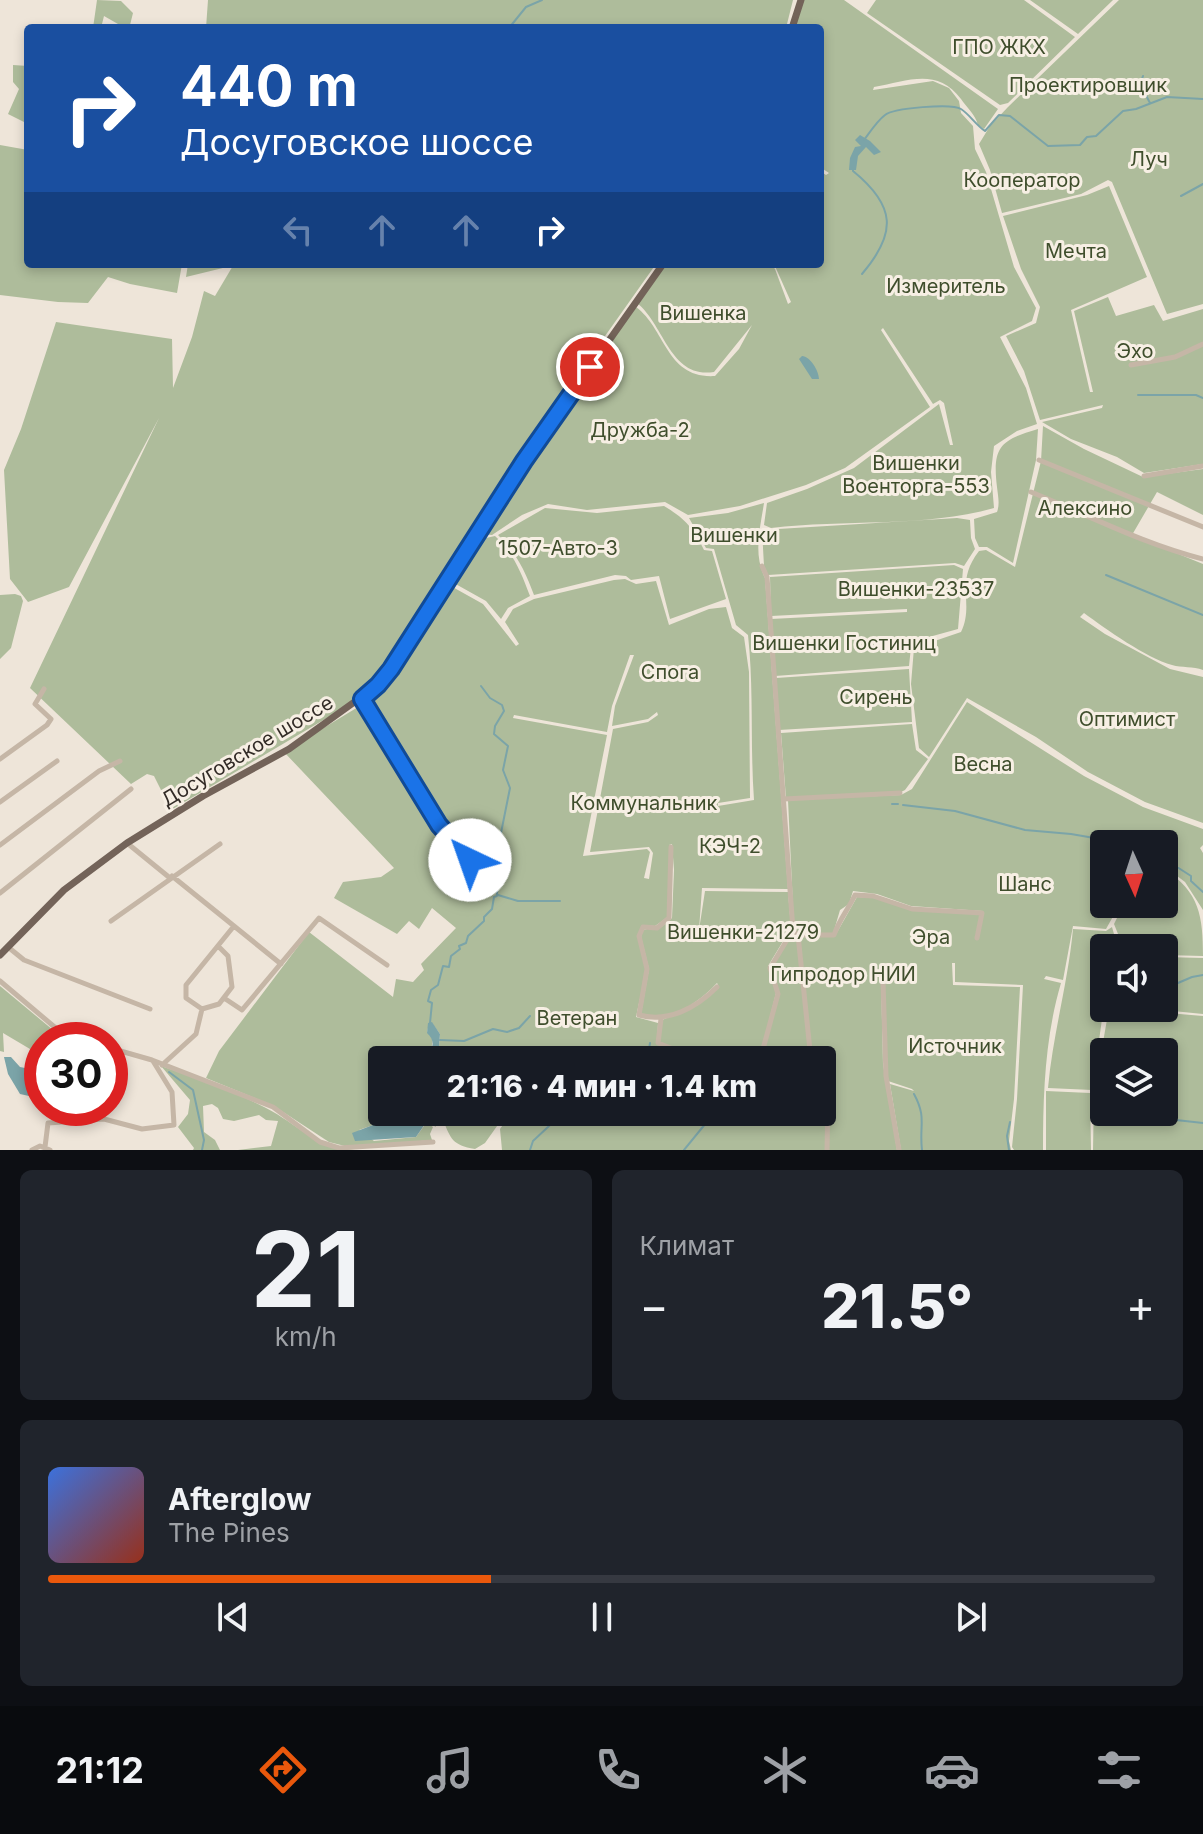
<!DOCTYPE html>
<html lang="ru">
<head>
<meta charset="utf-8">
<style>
  :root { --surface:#171b24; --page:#20242c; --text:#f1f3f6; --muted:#9ea1a6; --line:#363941; --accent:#ea580c }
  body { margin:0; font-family:Inter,sans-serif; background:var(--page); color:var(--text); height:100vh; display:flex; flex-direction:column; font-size:30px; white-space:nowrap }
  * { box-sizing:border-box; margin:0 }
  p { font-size:26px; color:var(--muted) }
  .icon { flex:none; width:44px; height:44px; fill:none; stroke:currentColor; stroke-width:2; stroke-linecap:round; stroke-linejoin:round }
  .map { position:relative; height:1150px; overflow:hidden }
  .side { display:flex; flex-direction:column; gap:20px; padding:20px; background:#0d0f14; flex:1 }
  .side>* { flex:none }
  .hud { position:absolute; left:24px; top:24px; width:800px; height:244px; border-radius:8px; box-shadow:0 4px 12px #0003; background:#1a4fa0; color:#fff; overflow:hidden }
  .needle { width:52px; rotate:177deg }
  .tools { position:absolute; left:1090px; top:830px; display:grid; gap:16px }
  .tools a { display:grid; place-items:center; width:88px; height:88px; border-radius:8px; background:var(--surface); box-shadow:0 4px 12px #0003; font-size:40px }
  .speed { position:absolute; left:24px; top:1022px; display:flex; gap:16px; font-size:40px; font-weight:700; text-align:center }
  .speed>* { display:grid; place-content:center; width:104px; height:104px; border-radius:50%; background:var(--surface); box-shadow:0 4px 12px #0003; line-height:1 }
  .speed .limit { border:12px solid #d22; background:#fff; color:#111 }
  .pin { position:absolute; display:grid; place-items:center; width:68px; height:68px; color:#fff; margin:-34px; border:4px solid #fff; border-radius:50%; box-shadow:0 2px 8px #0007 }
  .me { position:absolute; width:88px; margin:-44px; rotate:318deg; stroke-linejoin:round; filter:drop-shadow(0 0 6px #0008) }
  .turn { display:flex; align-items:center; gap:28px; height:168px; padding:0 24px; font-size:36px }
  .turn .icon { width:104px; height:104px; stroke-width:2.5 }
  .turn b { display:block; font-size:56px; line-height:68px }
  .lanes { display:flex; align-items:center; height:76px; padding:0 24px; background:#0003; justify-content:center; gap:40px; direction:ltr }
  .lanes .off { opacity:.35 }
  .big { font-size:60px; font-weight:800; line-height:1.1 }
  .side .widget { flex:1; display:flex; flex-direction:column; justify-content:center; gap:12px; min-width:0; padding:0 28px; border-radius:12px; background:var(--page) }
  .side .dial { align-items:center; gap:0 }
  .dial b { font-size:104px; line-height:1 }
  .song { display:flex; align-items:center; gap:24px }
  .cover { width:96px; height:96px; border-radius:12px; background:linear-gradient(135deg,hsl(220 70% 55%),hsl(10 70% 35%)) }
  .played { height:8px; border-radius:4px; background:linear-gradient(90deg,var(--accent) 40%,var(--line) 40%) }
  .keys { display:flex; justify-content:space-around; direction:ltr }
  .heat { display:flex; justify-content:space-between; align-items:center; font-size:44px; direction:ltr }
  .side .tiles { flex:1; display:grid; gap:20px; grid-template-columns:1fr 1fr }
  .widget:last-child { grid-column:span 2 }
  .trip { position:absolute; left:368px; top:1046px; width:468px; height:80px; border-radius:8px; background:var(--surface); box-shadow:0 4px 12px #0003; font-weight:800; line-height:80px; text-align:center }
  .tab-bar { display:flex; height:128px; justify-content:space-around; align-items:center; background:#090b0e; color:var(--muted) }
  .tab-bar .icon { width:56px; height:56px }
  .tab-bar .active { color:var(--accent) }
  .tab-bar b { font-size:36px; color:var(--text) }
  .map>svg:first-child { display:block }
  .green { fill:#aebc9b; fill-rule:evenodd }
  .water { fill:#7ba4a8 }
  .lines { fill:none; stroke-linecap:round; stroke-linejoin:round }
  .stream { stroke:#7ba4a8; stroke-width:2 }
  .minor { stroke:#c5b6a6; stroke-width:5 }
  .major { stroke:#736359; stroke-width:7 }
  .route-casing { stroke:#114b97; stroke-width:20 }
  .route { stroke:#1a73e8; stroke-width:14 }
  .labels { text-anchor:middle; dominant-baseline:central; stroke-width:6; stroke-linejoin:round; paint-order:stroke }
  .park-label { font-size:20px; fill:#3f4e2c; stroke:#f7efe4 }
  .street-label { font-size:20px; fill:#322b26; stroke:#f7efe4 }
</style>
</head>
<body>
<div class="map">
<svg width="1203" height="1150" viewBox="0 0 1203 1150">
  <rect width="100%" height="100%" fill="#eee5d9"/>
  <path class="green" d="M97 0 121 1 133 13 130 25 118 24 104 16 101 28H93Z
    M208 0H793L786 28H206Z
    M803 0H844L998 109 984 129 978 125C975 114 967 108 961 99 937 67 908 81 874 87L873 90 933 81 949 88 959 101 961 113 973 126 975 149 986 172 1014 267 1036 308 1032 321 1000 337 1026 388 1037 424 1017 431 994 446 991 472 994 508C923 528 844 519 771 528L764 525 767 503 807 489 854 468 939 404 950 445H953L944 403 940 400 933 404 883 328 881 330 930 407 845 468 806 485 740 506 688 515 665 502 587 510 548 504 522 515 492 535 481 534 535 446 636 307C666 329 666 379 715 376L739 349 752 325 714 372C670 379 664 324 637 303L666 264H771L775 269 788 304 791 302 774 264H820V171L826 175 829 173 820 167V28H795Z
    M876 0H1024L1075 37 1008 103 1000 105 867 13Z
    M1030 0H1113L1078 34Z
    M1119 0H1203V304L1167 314 1112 182 1108 180 1081 194 1002 213 990 170 979 144 990 126 1008 107Z
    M13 65 28 66V124L8 114 19 89 13 82Z
    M0 145 28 150V264H182L177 293 130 284 108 277 88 303 58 302 0 295Z
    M1109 186 1147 277 1071 310 1090 392H1093L1074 311 1108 297 1116 316 1154 305 1163 321 1203 309V464L1144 473 1117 457 1071 439 1042 422 1102 408 1103 405 1040 420 1024 371 1006 336 1036 323 1040 307 1021 269 1003 216 1087 195Z
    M188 264H229L227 267 186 277Z
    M234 264H656L535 435 445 580 382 674 354 702 171 810 154 776 147 774 131 784 30 688 159 418 69 587 28 602 10 579 4 470 21 429 56 322 172 339 173 388 192 337 204 291 215 296Z
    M1043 426 1084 449 1143 477 1203 469V515L1157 492 1132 535 1203 564V670C1193 666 1182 668 1172 665 1146 658 1106 629 1084 613L1080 617 1105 634 1170 669 1203 677V823L1145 802 1088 772 1036 737 967 698 929 757 919 748 911 684 914 648 961 632C975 603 954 583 979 551L986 550 1015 567 1041 461Z
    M1038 429 1036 460 1013 563 987 547H979L975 538 974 519 997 512C1000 504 998 496 997 487 992 446 1001 440 1038 429Z
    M764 503C760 529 753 554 765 578L788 889 702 888 699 930 705 891 788 892 791 928 768 966 776 993 759 1060H685L675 1048 660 1042 662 1020 698 1005 719 987 717 983C703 998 682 1014 661 1017 655 1018 647 1015 641 1014L649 969 641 937 643 930 664 925 672 918 674 870 672 844 669 845 671 874 668 917 655 926 642 925 638 936 646 970 636 1017 658 1023 657 1044 672 1050 680 1060H438L440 1034 432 1023H429L427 1032C432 1038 433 1036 432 1044 432 1067 398 1060 382 1060V1110L370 1120 373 1125 359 1130 374 1141 416 1137 424 1126 429 1124 433 1127 430 1134 432 1140 349 1147 329 1142 274 1106 206 1078 219 1051 309 932 393 997 396 979 413 982 424 970 421 964 456 928 432 908 419 929 409 921 397 934 334 898 343 882 381 877 394 868 284 752 363 704 392 673 449 585 483 604 516 646 519 644 505 622 513 609 534 599 614 580 625 579 636 584 656 581 669 625 709 609 726 607 732 628 744 637 749 672 750 798 718 803V806L754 800C750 745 754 690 748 635L736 625 714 549 706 548 689 518 728 513ZM630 655H634L615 706 612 726 648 719 657 712 658 715 648 722 613 729 590 852 649 847 653 853 649 879 644 878 650 852 647 849 583 856 607 735 513 718 514 715 607 732 612 706Z
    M664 506C684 518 694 528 704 550L712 551 726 599 670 619 659 576 631 580 626 576 615 575 534 595C525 571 517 554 498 535L545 508 597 513Z
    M957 518 970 520 971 538 975 549 964 566 955 563 768 575 764 566 762 530Z
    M495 536C514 554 521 572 530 596L508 608 501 619 486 601 452 582 477 540Z
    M954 565 963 569 958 629 929 637 911 647 909 666 775 676 771 619 907 612V609L771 616 770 577Z
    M15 594 21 596 23 601 11 648 0 659V595Z
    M909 669 912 722 779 730 776 678Z
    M967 702 1084 776 1143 807 1203 829V845L1200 848 1203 853V910L1185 882 1164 866V844H1104V904H1120L1106 929 1073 926 1063 980 1046 976 1044 979 1061 983C1045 1037 1043 1094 1043 1150H1014L1012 1147 1017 1099 1023 985 955 982V963H952L953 985 1020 987 1014 1099 1009 1141 1011 1150H901L890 1084 914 1091 912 1089 888 1081 883 978 881 979 883 1064 897 1150H828L829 1099 828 1095 822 1094V1060H812L800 937 835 936 857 897 876 898 909 909 983 911 911 906 877 894 853 891 849 904 840 910 833 934 798 933 794 928 788 800 901 795 912 789Z
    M912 724 916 750 928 759 905 790 901 792 786 798 781 733Z
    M1164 869C1200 892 1203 917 1203 956L1164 955V948H1118L1120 939 1114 924 1124 904H1164Z
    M1112 927 1116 941 1115 948H1104V1005L1092 1090 1048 1088C1053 1033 1068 983 1073 929L1106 931Z
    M793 933 798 938 809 1060H761L779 993 771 968Z
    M1164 957 1203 958V1014L1143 1008H1164Z
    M0 986 65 1040H42V1049H30L3 1033 4 1052 0 1051Z
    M1109 1008 1203 1016V1150H1093L1094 1094ZM1104 1052H1164V1112H1104Z
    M161 1066C196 1078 232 1090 266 1108 299 1125 314 1147 354 1150H238L271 1146 278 1121 266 1120 259 1115 234 1121 223 1119 218 1108 212 1104 203 1106 204 1132 215 1140 220 1150H193L194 1148 178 1127 188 1114 190 1100Z
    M1046 1091 1090 1093 1091 1150H1046Z
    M822 1097 826 1099 825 1150H502L500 1129 512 1112H822Z
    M436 1112H507L485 1143 475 1149C452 1145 451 1139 443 1120L435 1127 433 1122Z"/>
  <path class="water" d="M860 135 870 141 881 152 874 155 866 147 858 156 856 170H849L850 158 855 147 861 146 855 140Z
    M802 356C810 356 819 371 819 379H812L799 359Z
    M432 1022 440 1034 438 1060H421C431 1053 438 1043 427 1033L428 1023Z
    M4 1057H11L20 1067 30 1069 32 1090 29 1096 20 1094 8 1074Z
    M393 1112H426L425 1124 416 1137 355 1141 352 1133 373 1125Z"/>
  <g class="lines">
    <path class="stream" d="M509 28 526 7 542 0
      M1143 76 1140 84 1150 103
      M864 140C870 132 877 121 885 115 893 108 952 103 961 109 969 114 976 125 985 131L999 115 1010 116 1048 146 1080 145 1087 137 1096 136 1123 111 1136 109 1167 97 1203 99
      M853 168V171C896 206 897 233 862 274
      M1181 196 1203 184
      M1138 395H1196L1203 398
      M1106 575 1203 615
      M892 804H898
      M903 805 955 811 1025 830 1071 834 1129 844
      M1164 854 1170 859 1177 860V867L1191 876V881L1203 892
      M498 895 518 901H560
      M1164 989 1192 977 1203 975
      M430 1023 432 1003 428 1001 431 990 438 985 443 966 449 967 451 956 460 949 459 946 466 943 468 936 484 921V917L492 909 494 897 497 896 498 848 510 788 503 770 508 746 494 734 495 726 504 711 502 705 490 698 481 686
      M440 1040 464 1041 493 1029 507 1032 519 1028 530 1016
      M639 1060 649 1049 650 1043
      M169 1072 193 1090 204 1140 202 1150
      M914 1094C927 1118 919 1125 922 1150
      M1153 1112 1176 1120 1203 1123
      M530 1150 533 1141 564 1112
      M684 1150 715 1112
      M1009 1150 1007 1136 1010 1122"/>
    <path class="minor" d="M1131 365 1175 357 1203 344
      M1039 460 1203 527
      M1144 476 1203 466
      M1031 492C1088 515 1143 544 1203 559
      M762 566 767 577 793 930 798 935H834C840 918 848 910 855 895L873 896 912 909 982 913 977 938
      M362 699 439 825 470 860
      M0 759 47 725 51 719 35 704 44 689
      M784 799 900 793
      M0 802 57 761
      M127 843 170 878
      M0 845 99 771 120 761
      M671 847 669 918 657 928 643 927 639 936 647 969 639 1015C668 1023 696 1008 717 987
      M172 876 281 964
      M0 893 131 789
      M111 921 220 844
      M798 935 811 1060
      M8 947 24 960 150 1009
      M0 981 70 1040
      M883 981 886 1076 899 1150
      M224 998 242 1010 319 918 387 965
      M202 1009 186 998V985L234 926
      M202 1009 219 1004 232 987 228 956 218 946
      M661 1019 658 1043 673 1049 682 1060
      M110 1048 152 1060 273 1107 320 1142 339 1148 433 1142
      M760 1060 778 994 770 968 793 930
      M40 1062H42
      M162 1065 196 1034 202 1009
      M822 1095 828 1098 827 1150
      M45 1147 48 1123 104 1119 142 1129 174 1125 172 1092 153 1061
      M32 1150 40 1146 50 1150"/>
    <path class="major" d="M792 28 801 0
      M0 955 64 890 127 843 203 796 289 749 378 685 448 583 524 461 663 264"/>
  </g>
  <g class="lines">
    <defs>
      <path id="route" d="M470 860 439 825 362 699 378 685 391 669 524 461 590 367"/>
    </defs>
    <use href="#route" class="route-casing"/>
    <use href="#route" class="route"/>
  </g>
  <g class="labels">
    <g class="park-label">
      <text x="999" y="47">ГПО ЖКХ</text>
      <text x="1088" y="85">Проектировщик</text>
      <text x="1149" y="159">Луч</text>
      <text x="1022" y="180">Кооператор</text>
      <text x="1076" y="251">Мечта</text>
      <text x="946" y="286">Измеритель</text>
      <text x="703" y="313">Вишенка</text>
      <text x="1135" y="351">Эхо</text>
      <text x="640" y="430">Дружба-2</text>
      <text x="916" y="463">Вишенки<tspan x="916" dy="23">Военторга-553</tspan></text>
      <text x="1085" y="508">Алексино</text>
      <text x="734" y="535">Вишенки</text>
      <text x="558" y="548">1507-Авто-3</text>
      <text x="916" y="589">Вишенки-23537</text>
      <text x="844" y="643">Вишенки Гостиниц</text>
      <text x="670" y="672">Спога</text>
      <text x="876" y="697">Сирень</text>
      <text x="1127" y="719">Оптимист</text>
      <text x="983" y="764">Весна</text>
      <text x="644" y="803">Коммунальник</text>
      <text x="730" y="846">КЭЧ-2</text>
      <text x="1025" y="884">Шанс</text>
      <text x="743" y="932">Вишенки-21279</text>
      <text x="931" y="937">Эра</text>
      <text x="843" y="974">Гипродор НИИ</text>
      <text x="577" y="1018">Ветеран</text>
      <text x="955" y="1046">Источник</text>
    </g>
    <g class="street-label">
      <text transform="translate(247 751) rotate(-31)">Досуговское шоссе</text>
    </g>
  </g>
</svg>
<div class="tools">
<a><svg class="needle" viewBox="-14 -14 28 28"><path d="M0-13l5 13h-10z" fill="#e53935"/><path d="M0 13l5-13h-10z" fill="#9ea1a6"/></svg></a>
<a><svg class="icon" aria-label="sound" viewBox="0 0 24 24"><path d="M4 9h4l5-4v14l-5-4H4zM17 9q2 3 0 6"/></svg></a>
<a><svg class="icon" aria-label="layers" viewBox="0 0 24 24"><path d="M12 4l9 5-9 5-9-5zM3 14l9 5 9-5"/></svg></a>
</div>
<div class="speed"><div class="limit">30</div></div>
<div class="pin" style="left:590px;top:367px;background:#d93025"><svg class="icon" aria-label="arrive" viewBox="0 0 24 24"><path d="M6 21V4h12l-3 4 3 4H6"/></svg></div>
<svg class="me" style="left:470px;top:860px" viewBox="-20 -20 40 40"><circle r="19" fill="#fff"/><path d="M0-13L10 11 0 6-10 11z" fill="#1a73e8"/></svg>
<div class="trip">21:16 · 4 мин · 1.4 km</div>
<div class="hud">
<div class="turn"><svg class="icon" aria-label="right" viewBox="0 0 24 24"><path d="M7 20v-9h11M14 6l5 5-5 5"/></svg><div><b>440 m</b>Досуговское шоссе</div></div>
<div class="lanes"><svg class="icon off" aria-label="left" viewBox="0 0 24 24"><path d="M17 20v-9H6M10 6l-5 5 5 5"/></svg><svg class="icon off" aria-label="ahead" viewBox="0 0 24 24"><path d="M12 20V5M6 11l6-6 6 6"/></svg><svg class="icon off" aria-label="ahead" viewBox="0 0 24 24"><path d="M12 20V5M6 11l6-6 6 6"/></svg><svg class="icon" aria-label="right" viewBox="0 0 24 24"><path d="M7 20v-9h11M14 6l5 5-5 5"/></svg></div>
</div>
</div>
<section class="side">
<div class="tiles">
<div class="widget dial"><b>21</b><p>km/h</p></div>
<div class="widget"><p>Климат</p>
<div class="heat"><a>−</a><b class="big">21.5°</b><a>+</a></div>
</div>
<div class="widget">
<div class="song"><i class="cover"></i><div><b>Afterglow</b><p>The Pines</p></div></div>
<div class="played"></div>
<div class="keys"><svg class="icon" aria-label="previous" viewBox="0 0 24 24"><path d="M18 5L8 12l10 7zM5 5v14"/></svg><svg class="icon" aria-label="pause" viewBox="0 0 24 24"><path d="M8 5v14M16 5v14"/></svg><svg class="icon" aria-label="next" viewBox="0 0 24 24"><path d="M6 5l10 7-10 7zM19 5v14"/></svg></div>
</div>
</div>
</section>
<nav class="tab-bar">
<b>21:12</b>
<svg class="icon active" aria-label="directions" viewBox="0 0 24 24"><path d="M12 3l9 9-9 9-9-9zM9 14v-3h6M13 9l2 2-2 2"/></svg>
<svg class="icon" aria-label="music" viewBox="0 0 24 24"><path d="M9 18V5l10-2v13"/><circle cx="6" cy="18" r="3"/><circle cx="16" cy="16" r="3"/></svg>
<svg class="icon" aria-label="phone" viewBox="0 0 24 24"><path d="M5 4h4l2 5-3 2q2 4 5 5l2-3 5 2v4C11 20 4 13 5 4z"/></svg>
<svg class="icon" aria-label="climate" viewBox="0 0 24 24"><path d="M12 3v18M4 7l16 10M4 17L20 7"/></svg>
<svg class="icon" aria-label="car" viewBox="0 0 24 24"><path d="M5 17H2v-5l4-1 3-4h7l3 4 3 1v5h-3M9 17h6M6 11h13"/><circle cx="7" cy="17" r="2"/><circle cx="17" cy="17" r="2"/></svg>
<svg class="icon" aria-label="filters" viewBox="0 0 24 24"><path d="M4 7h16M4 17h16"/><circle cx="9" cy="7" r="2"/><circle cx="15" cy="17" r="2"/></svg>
</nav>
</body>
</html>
